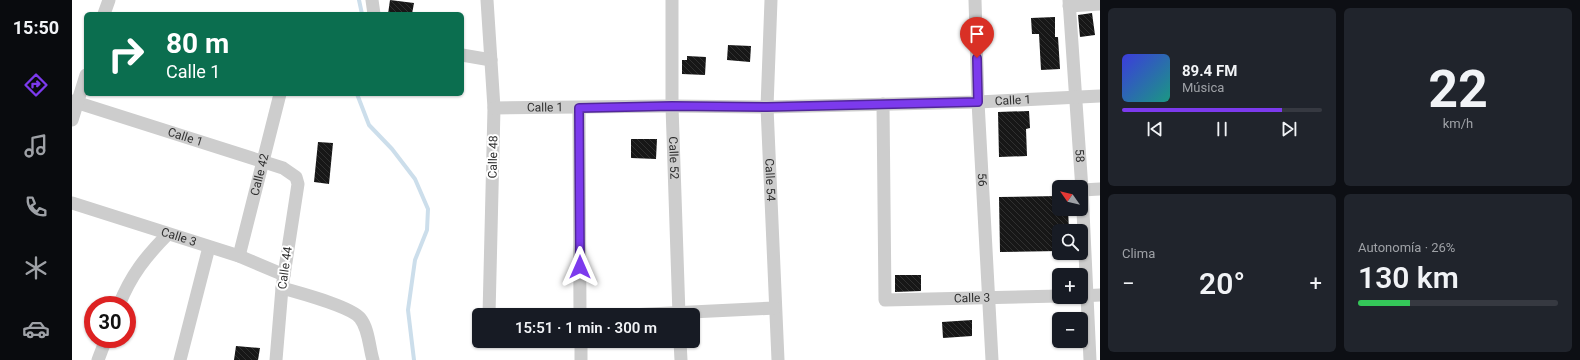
<!DOCTYPE html>
<html lang="es">
<head>
<meta charset="utf-8">
<style>
  :root { --surface:#171b24; --page:#20242c; --text:#f1f3f6; --muted:#9ea1a6; --line:#363941; --accent:#7c3aed }
  body { margin:0; font-family:Roboto,sans-serif; background:var(--page); color:var(--text); height:100vh; display:flex; flex-direction:column; font-size:15px; white-space:nowrap }
  * { box-sizing:border-box; margin:0 }
  p { font-size:13px; color:var(--muted) }
  .icon { flex:none; width:22px; height:22px; fill:none; stroke:currentColor; stroke-width:2; stroke-linecap:round; stroke-linejoin:round }
  .map { position:relative; flex:1; overflow:hidden }
  .sheet { display:flex; flex-direction:column; gap:8px; padding:8px; background:#0d0f14; width:480px }
  .sheet>* { flex:none }
  .guide { position:absolute; left:12px; top:12px; width:380px; height:84px; border-radius:6px; box-shadow:0 1px 3px #0004; background:#0b6e4f; color:#fff; overflow:hidden }
  .needle { width:26px; rotate:304deg }
  .tools { position:absolute; left:980px; top:180px; display:grid; gap:8px }
  .tools a { display:grid; place-items:center; width:36px; height:36px; border-radius:6px; background:var(--surface); box-shadow:0 1px 3px #0004; font-size:20px }
  .speed { position:absolute; left:12px; top:296px; display:flex; gap:8px; font-size:20px; font-weight:700; text-align:center }
  .speed>* { display:grid; place-content:center; width:52px; height:52px; border-radius:50%; background:var(--surface); box-shadow:0 1px 3px #0004; line-height:1 }
  .speed .limit { border:6px solid #d22; background:#fff; color:#111 }
  .pin { position:absolute; display:grid; place-items:center; width:34px; height:34px; color:#fff; margin:-41px -17px; border-radius:50% 50% 50% 0; rotate:-45deg; box-shadow:0 0 4px #0007 }
  .pin .icon { rotate:45deg }
  .me { position:absolute; width:44px; margin:-22px; rotate:0deg; stroke-linejoin:round; filter:drop-shadow(0 0 3px #0008) }
  .turn { display:flex; align-items:center; gap:14px; height:84px; padding:0 16px; font-size:18px }
  .turn .icon { width:52px; height:52px; stroke-width:2.5 }
  .turn b { display:block; font-size:28px; line-height:34px }
  .big { font-size:30px; font-weight:600; line-height:1.1 }
  .sheet .widget { flex:1; display:flex; flex-direction:column; justify-content:center; gap:6px; min-width:0; padding:0 14px; border-radius:6px; background:var(--page) }
  .sheet .dial { align-items:center; gap:0 }
  .dial b { font-size:52px; line-height:1 }
  .song { display:flex; align-items:center; gap:12px }
  .cover { width:48px; height:48px; border-radius:6px; background:linear-gradient(135deg,hsl(240 70% 55%),hsl(170 70% 35%)) }
  .played { height:4px; border-radius:2px; background:linear-gradient(90deg,var(--accent) 80%,var(--line) 80%) }
  .keys { display:flex; justify-content:space-around; direction:ltr }
  .heat { display:flex; justify-content:space-between; align-items:center; font-size:22px; direction:ltr }
  .charge { height:6px; border-radius:3px; background:linear-gradient(90deg,#34c759 26%,var(--line) 0) }
  .sheet .tiles { flex:1; display:grid; gap:8px; grid-template-columns:repeat(2,1fr) }
  .trip { position:absolute; left:400px; top:308px; width:228px; height:40px; border-radius:6px; background:var(--surface); box-shadow:0 1px 3px #0004; font-weight:600; line-height:40px; text-align:center }
  main { display:flex; flex:1; min-height:0 }
  .tab-bar { display:flex; flex-direction:column; width:72px; justify-content:space-around; align-items:center; background:#090b0e; color:var(--muted) }
  .tab-bar .icon { width:28px; height:28px }
  .tab-bar .active { color:var(--accent) }
  .tab-bar b { font-size:18px; color:var(--text) }
  .map>svg:first-child { display:block }
  .lines { fill:none; stroke-linecap:round; stroke-linejoin:round }
  .stream { stroke:#ccdeeb; stroke-width:4 }
  .building { fill:url(#building-back-hatch) }
  .minor { stroke:#cdcdcd; stroke-width:13 }
  .route-casing { stroke:#51269a; stroke-width:10 }
  .route { stroke:#7c3aed; stroke-width:7 }
  .labels { text-anchor:middle; dominant-baseline:central; stroke-width:4; stroke-linejoin:round; paint-order:stroke }
  .street-label { font-size:12px; fill:#303030; stroke:#fff }
</style>
</head>
<body>
<main>
<nav class="tab-bar">
<b>15:50</b>
<svg class="icon active" aria-label="directions" viewBox="0 0 24 24"><path d="M12 3l9 9-9 9-9-9zM9 14v-3h6M13 9l2 2-2 2"/></svg>
<svg class="icon" aria-label="music" viewBox="0 0 24 24"><path d="M9 18V5l10-2v13"/><circle cx="6" cy="18" r="3"/><circle cx="16" cy="16" r="3"/></svg>
<svg class="icon" aria-label="phone" viewBox="0 0 24 24"><path d="M5 4h4l2 5-3 2q2 4 5 5l2-3 5 2v4C11 20 4 13 5 4z"/></svg>
<svg class="icon" aria-label="climate" viewBox="0 0 24 24"><path d="M12 3v18M4 7l16 10M4 17L20 7"/></svg>
<svg class="icon" aria-label="car" viewBox="0 0 24 24"><path d="M5 17H2v-5l4-1 3-4h7l3 4 3 1v5h-3M9 17h6M6 11h13"/><circle cx="7" cy="17" r="2"/><circle cx="17" cy="17" r="2"/></svg>
</nav>
<div class="map">
<svg width="1028" height="360" viewBox="0 0 1028 360">
  <defs>
    <pattern id="building-back-hatch" width="6" height="6" patternUnits="userSpaceOnUse"><rect width="6" height="6" fill="#171717"/><path d="M-1 5l2 2M0 0l6 6M5-1l2 2" fill="none" stroke="#303030"/></pattern>
  </defs>
  <rect width="100%" height="100%" fill="#fff"/>
  <g class="lines">
    <path class="stream" d="M287 0 290 14
      M285 94 297 125 320 149 343 179 356 209 355 230 343 260 336 310 342 360"/>
  </g>
  <path class="building" d="M318 0 342 3 340 14H316Z
    M1020 13 1023 35 1008 37 1006 15Z
    M983 17V37H986L988 69 969 70 967 34H960L959 18Z
    M656 45 679 46 678 62 655 60Z
    M615 56 634 57 633 75 610 74V60H615Z
    M957 111 958 128 954 129 955 156 927 157 926 112Z
    M559 139H585L584 159 559 158Z
    M246 142 261 143 257 184 242 182Z
    M987 196V209H996L997 230 987 231V251L928 252 927 197Z
    M823 275H849V291L823 292Z
    M900 320V336L871 338 870 322Z
    M164 346 188 348 186 360H162Z"/>
  <g class="lines">
    <g class="minor">
      <path d="M300 0 302 14"/>
      <path d="M415 0 422 108 417 315"/>
      <path id="s1" d="M600 0V106L607 315"/>
      <path id="s2" d="M699 0 695 107 706 360"/>
      <path id="s3" d="M903 0 906 102 920 360"/>
      <path id="s4" d="M997 0 1010 190 1018 360"/>
      <path d="M997 6 1028 4"/>
      <path d="M32 14 37 0"/>
      <path d="M390 55 419 60"/>
      <path id="s5" d="M0 101 211 168 224 177 226 184 210 288 204 360"/>
      <path id="s6" d="M811 104 813 300 987 296"/>
      <path id="s7" d="M422 108 600 106 695 107 906 102 1028 96"/>
      <path d="M507 108 508 315"/>
      <path d="M0 120 14 75"/>
      <path d="M1010 190 1028 189"/>
      <path id="s8" d="M0 203 167 256 212 275"/>
      <path id="s9" d="M167 256 208 94"/>
      <path d="M210 288C227 293 278 306 288 318 297 329 297 347 301 360"/>
      <path d="M1009 296 1028 295"/>
      <path d="M47 305C59 275 74 256 96 234"/>
      <path d="M557 315 703 308"/>
      <path d="M509 341V360"/>
      <path d="M608 341 609 360"/>
      <path d="M26 360 34 339"/>
      <path d="M108 360 137 247"/>
    </g>
  </g>
  <g class="lines">
    <defs>
      <path id="route" d="M508 267 507 108 600 106 695 107 906 102 905 58"/>
    </defs>
    <use href="#route" class="route-casing"/>
    <use href="#route" class="route"/>
  </g>
  <g class="labels">
    <g class="street-label">
      <text stroke="none"><textPath href="#s7" startOffset="519">Calle 1</textPath></text>
      <text stroke="none"><textPath href="#s7" startOffset="51">Calle 1</textPath></text>
      <text stroke="none"><textPath href="#s5" startOffset="119">Calle 1</textPath></text>
      <text stroke="none"><textPath href="#s4" startOffset="156">58</textPath></text>
      <text transform="translate(421 157) rotate(-89)">Calle 48</text>
      <text stroke="none"><textPath href="#s1" startOffset="158">Calle 52</textPath></text>
      <text stroke="none"><textPath href="#s9" startOffset="84">Calle 42</textPath></text>
      <text stroke="none"><textPath href="#s2" startOffset="180">Calle 54</textPath></text>
      <text stroke="none"><textPath href="#s3" startOffset="180">56</textPath></text>
      <text stroke="none"><textPath href="#s8" startOffset="112">Calle 3</textPath></text>
      <text transform="translate(213 268) rotate(-82)">Calle 44</text>
      <text stroke="none"><textPath href="#s6" startOffset="283">Calle 3</textPath></text>
    </g>
  </g>
</svg>
<div class="tools">
<a><svg class="needle" viewBox="-14 -14 28 28"><path d="M0-13l5 13h-10z" fill="#e53935"/><path d="M0 13l5-13h-10z" fill="#9ea1a6"/></svg></a>
<a><svg class="icon" aria-label="search" viewBox="0 0 24 24"><circle cx="10" cy="10" r="6"/><path d="M15 15l6 6"/></svg></a>
<a>+</a>
<a>−</a>
</div>
<div class="speed"><div class="limit">30</div></div>
<div class="pin" style="left:905px;top:58px;background:#d93025"><svg class="icon" aria-label="arrive" viewBox="0 0 24 24"><path d="M6 21V4h12l-3 4 3 4H6"/></svg></div>
<svg class="me" style="left:508px;top:267px" viewBox="-20 -20 40 40"><path d="M0-17L14 15 0 8-14 15z" fill="#7c3aed" stroke="#fff" stroke-width="4"/></svg>
<div class="trip">15:51 · 1 min · 300 m</div>
<div class="guide">
<div class="turn"><svg class="icon" aria-label="right" viewBox="0 0 24 24"><path d="M7 20v-9h11M14 6l5 5-5 5"/></svg><div><b>80 m</b>Calle 1</div></div>
</div>
</div>
<section class="sheet">
<div class="tiles">
<div class="widget">
<div class="song"><i class="cover"></i><div><b>89.4 FM</b><p>Música</p></div></div>
<div class="played"></div>
<div class="keys"><svg class="icon" aria-label="previous" viewBox="0 0 24 24"><path d="M18 5L8 12l10 7zM5 5v14"/></svg><svg class="icon" aria-label="pause" viewBox="0 0 24 24"><path d="M8 5v14M16 5v14"/></svg><svg class="icon" aria-label="next" viewBox="0 0 24 24"><path d="M6 5l10 7-10 7zM19 5v14"/></svg></div>
</div>
<div class="widget dial"><b>22</b><p>km/h</p></div>
<div class="widget"><p>Clima</p>
<div class="heat"><a>−</a><b class="big">20°</b><a>+</a></div>
</div>
<div class="widget"><p>Autonomía · 26%</p><b class="big">130 km</b><div class="charge"></div></div>
</div>
</section>
</main>
</body>
</html>
